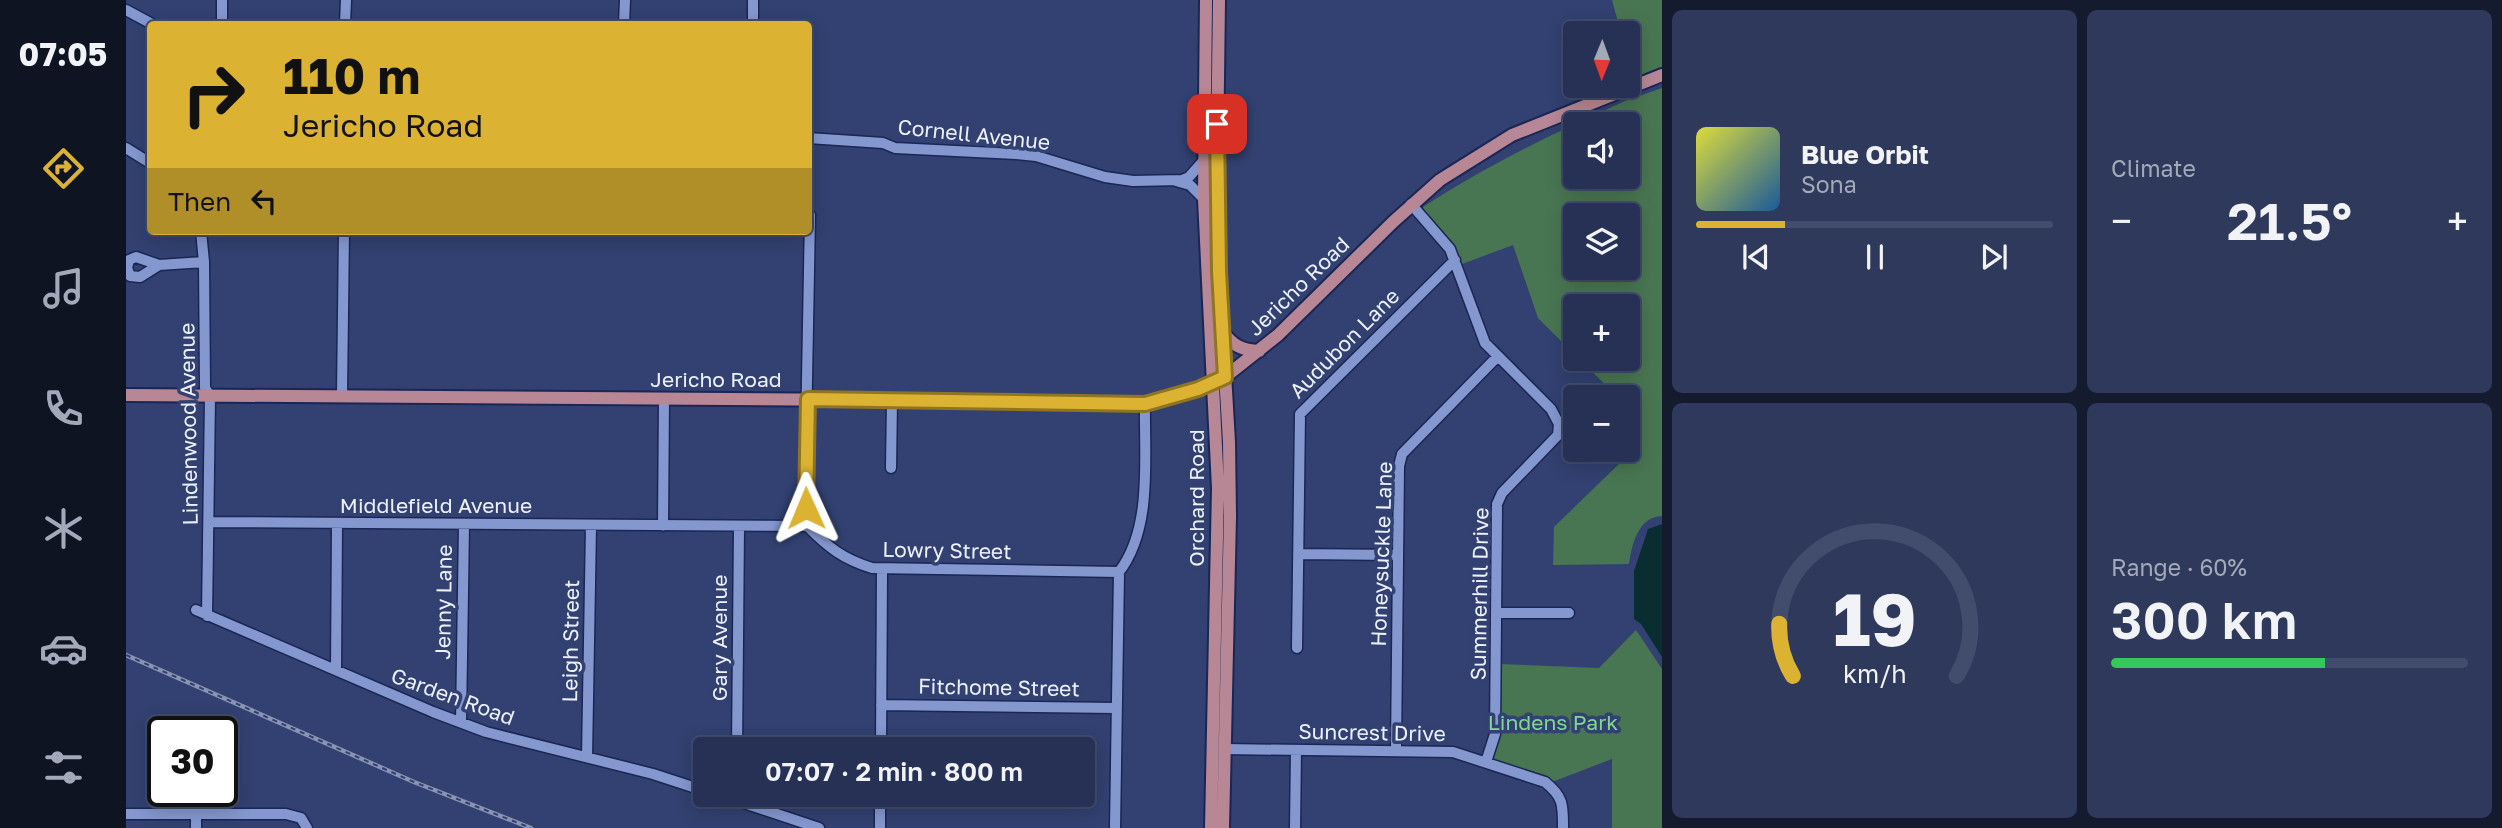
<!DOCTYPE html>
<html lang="en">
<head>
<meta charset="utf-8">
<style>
  :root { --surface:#263155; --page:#2e395b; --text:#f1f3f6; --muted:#a4a9b9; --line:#424c6c; --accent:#dcb233 }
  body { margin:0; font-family:"Golos Text",sans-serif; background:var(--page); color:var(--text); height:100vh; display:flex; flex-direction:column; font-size:26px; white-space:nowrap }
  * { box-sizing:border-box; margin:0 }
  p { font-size:23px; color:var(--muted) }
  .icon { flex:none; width:38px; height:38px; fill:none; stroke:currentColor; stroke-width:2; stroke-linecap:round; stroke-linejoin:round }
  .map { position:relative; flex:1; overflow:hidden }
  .panel { display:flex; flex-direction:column; gap:10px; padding:10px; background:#151b2f; width:840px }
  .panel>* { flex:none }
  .hud { position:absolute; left:21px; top:21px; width:665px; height:214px; border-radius:7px; box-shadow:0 4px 18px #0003,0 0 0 2px var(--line); background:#dcb233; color:#111; overflow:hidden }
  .needle { width:46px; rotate:181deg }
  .tools { position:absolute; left:1437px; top:21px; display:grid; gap:14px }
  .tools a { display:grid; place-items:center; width:77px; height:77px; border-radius:7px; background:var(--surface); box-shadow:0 4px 18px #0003,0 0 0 2px var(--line); font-size:35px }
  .speed { position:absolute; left:21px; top:716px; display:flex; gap:14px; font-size:35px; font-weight:700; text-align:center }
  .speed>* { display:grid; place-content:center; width:91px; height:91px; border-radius:50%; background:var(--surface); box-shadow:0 4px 18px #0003,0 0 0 2px var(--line); line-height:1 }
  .speed .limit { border:4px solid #111; border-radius:10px; background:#fff; color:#111 }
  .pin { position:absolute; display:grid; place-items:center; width:60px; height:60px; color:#fff; margin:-30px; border-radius:14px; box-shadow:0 4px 10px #0006 }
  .me { position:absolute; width:77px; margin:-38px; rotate:359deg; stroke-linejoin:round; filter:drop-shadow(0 0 5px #0008) }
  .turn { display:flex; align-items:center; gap:24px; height:147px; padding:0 21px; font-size:32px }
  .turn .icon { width:91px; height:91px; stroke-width:2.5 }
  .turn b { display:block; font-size:49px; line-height:60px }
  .then { display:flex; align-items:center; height:66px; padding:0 21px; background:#0003; gap:14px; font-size:26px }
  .big { font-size:52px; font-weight:600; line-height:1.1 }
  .panel .tile { flex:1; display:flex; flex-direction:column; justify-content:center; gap:10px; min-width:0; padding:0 24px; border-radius:10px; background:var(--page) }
  .panel .dial { align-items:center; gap:0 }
  .dial svg { height:182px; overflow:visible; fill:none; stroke:var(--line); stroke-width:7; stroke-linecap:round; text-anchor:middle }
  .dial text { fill:var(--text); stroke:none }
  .song { display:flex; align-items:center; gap:21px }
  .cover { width:84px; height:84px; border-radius:10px; background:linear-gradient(135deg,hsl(60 70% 55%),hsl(210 70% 35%)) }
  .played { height:7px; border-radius:4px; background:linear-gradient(90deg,var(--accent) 25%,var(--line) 25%) }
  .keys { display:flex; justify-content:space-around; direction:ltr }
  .heat { display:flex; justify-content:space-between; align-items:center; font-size:38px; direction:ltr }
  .charge { height:10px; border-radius:5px; background:linear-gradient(90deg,#34c759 60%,var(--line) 0) }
  .panel .tiles { flex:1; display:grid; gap:10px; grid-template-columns:repeat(2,1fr) }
  .trip { position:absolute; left:567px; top:737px; width:402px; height:70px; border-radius:7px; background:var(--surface); box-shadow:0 4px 18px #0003,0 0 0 2px var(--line); font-weight:600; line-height:70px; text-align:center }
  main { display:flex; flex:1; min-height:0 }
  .dock { display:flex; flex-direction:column; width:126px; justify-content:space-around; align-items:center; background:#0f1422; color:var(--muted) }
  .dock .icon { width:49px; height:49px }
  .dock .on { color:var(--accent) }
  .dock b { font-size:32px; color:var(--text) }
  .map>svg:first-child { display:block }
  .green { fill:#497652; fill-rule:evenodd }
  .water { fill:#0a2d32 }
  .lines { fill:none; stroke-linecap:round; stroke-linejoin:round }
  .minor-casing { stroke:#1a2654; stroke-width:13 }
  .major-casing { stroke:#1a2654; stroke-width:16 }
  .minor { stroke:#8497cf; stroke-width:10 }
  .major { stroke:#b78795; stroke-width:12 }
  .rail-casing { stroke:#8994b3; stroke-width:4.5 }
  .rail { stroke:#324171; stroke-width:2; stroke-dasharray:5; stroke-linecap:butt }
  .route-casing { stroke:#8f7421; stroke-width:18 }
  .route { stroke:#dcb233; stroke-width:12 }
  .labels { text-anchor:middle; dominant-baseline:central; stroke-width:7; stroke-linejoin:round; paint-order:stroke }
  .street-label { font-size:21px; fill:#edf2fe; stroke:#324171 }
  .park-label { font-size:21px; fill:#81d792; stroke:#324171 }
</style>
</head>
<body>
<main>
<nav class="dock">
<b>07:05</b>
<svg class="icon on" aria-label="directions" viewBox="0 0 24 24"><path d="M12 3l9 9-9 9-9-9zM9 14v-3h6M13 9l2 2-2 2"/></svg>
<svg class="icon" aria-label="music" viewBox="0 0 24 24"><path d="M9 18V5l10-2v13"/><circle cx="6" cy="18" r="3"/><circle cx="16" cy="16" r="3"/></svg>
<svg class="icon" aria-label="phone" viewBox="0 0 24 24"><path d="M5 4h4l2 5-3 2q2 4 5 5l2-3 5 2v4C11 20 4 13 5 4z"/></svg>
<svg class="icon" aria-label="climate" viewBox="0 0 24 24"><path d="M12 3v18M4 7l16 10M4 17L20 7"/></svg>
<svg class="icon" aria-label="car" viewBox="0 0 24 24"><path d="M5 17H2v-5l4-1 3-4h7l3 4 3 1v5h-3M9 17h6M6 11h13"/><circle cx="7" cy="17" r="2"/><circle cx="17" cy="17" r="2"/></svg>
<svg class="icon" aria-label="filters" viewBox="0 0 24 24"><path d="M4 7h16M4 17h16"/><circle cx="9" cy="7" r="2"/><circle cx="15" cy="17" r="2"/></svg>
</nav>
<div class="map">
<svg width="1536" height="828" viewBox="0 0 1536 828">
  <rect width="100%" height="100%" fill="#324171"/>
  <path class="green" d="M1486 0H1536V75L1510 85 1502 54V33H1495Z
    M1536 88V516C1512 517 1506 544 1503 564L1427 565 1428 527 1496 461 1498 450H1502V397H1492L1453 359H1502V306H1449V355L1412 318 1387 245 1336 264 1329 247 1301 217 1297 207C1346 175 1396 149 1449 124V177H1502V124H1449L1499 101ZM1449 215H1502V268H1449Z
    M1510 630 1536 669V828H1486V759L1426 782 1368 761 1367 756 1373 664 1473 668Z"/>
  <path class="water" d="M1536 524V657L1515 624 1508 619V571L1522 529Z"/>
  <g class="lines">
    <defs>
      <path id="minor" d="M0 10 26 24
        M96 24V0
        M219 24 220 0
        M498 24 499 0
        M627 24V0
        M682 138 757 143 769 148 890 154 910 156 979 177 1007 181 1056 180 1063 177 1078 160
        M0 148 24 163
        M1050 181 1064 185 1078 199
        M1285 204 1324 249 1359 343 1425 409 1433 424 1432 435 1376 493 1371 504 1369 734 1360 762
        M75 231 78 262 79 388 84 396 81 616
        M33 265 14 277 4 276 1 268 3 260 10 257 33 265 78 262
        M216 395 218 231
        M765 468 766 400
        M83 522 681 526C703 548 717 559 746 568L993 572
        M537 526 538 399
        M681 526 679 490 684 215
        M1173 554 1271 555
        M70 610 307 712 360 732 527 774 579 791
        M1371 613H1443
        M1171 648 1174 414 1329 260
        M210 670 211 524
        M755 705 990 708
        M335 722 338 525
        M611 749 613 527
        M755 749 756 569
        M1098 749 1327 752 1419 782C1438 797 1437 806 1437 828
        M1270 750 1273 466 1276 454 1372 356
        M461 757 465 526
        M591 794 693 828
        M0 814H160L175 818 181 828
        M70 828V815
        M754 828V794
        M989 828 993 572C1027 528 1018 457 1019 404
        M1169 828 1170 750"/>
      <path id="major" d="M1080 0 1078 199 1092 488 1085 828
        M1093 0 1091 156 1093 271 1103 442 1104 516 1097 828
        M1097 332C1107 346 1116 350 1133 351
        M0 395 890 401
        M901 401 1019 404 1072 389 1099 377 1152 335 1267 222 1314 180 1386 135 1536 75"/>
    </defs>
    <use href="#minor" class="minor-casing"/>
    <use href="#major" class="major-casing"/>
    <use href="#minor" class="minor"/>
    <use href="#major" class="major"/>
    <defs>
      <path id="rail" d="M0 655 288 782 405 828"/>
    </defs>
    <use href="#rail" class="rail-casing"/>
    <use href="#rail" class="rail"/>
  </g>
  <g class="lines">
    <defs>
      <path id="route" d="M680 508 682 399 1019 404 1072 389 1099 377 1093 271 1091 124"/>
    </defs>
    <use href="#route" class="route-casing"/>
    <use href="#route" class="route"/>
  </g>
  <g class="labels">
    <g class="street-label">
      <text transform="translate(848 134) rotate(6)">Cornell Avenue</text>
      <text transform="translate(1172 286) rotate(-44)">Jericho Road</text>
      <text transform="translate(1218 343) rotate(-45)">Audubon Lane</text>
      <text x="590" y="379">Jericho Road</text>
      <text transform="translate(62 424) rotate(-91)">Lindenwood Avenue</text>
      <text transform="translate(1070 498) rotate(-90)">Orchard Road</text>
      <text x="310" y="505">Middlefield Avenue</text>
      <text transform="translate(821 550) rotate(1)">Lowry Street</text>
      <text transform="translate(1255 554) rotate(-88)">Honeysuckle Lane</text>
      <text transform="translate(1353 594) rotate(-89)">Summerhill Drive</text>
      <text transform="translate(317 602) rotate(-89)">Jenny Lane</text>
      <text transform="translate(593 638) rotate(-90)">Gary Avenue</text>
      <text transform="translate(444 641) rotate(-89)">Leigh Street</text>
      <text transform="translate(873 687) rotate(1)">Fitchome Street</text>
      <text transform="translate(327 696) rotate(20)">Garden Road</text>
      <text transform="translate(1246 732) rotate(1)">Suncrest Drive</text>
    </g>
    <g class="park-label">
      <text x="1427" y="722">Lindens Park</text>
    </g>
  </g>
</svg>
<div class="tools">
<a><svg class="needle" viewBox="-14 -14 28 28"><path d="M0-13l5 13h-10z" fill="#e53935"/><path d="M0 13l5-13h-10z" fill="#a4a9b9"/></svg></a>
<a><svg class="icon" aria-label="sound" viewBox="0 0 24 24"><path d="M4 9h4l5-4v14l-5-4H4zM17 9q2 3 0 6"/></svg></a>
<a><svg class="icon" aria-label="layers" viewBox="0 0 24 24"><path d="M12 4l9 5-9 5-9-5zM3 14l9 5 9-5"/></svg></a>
<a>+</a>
<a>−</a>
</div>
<div class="speed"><div class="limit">30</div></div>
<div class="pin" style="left:1091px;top:124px;background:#d93025"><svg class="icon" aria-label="arrive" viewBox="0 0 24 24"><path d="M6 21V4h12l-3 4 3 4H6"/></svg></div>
<svg class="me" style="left:680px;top:508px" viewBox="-20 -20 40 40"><path d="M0-17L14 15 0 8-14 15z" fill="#dcb233" stroke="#fff" stroke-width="4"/></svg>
<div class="trip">07:07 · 2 min · 800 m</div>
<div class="hud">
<div class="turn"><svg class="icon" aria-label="right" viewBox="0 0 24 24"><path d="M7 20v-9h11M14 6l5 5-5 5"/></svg><div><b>110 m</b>Jericho Road</div></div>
<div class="then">Then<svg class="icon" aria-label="left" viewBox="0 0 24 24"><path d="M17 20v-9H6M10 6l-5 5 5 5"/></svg></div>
</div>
</div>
<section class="panel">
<div class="tiles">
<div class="tile">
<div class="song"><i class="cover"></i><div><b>Blue Orbit</b><p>Sona</p></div></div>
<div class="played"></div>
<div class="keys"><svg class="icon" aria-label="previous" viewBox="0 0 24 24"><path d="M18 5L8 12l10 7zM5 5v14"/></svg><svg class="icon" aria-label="pause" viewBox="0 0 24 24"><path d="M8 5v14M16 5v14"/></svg><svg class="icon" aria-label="next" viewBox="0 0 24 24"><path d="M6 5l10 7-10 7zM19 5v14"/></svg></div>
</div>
<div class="tile"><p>Climate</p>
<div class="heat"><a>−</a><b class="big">21.5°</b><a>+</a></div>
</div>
<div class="tile dial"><svg viewBox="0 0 100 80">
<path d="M14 69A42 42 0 1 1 86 69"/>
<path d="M14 69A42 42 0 0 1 8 46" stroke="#dcb233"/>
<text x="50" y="56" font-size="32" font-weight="700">19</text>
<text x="50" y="72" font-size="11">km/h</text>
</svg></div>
<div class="tile"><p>Range · 60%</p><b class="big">300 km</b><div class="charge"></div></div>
</div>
</section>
</main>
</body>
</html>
